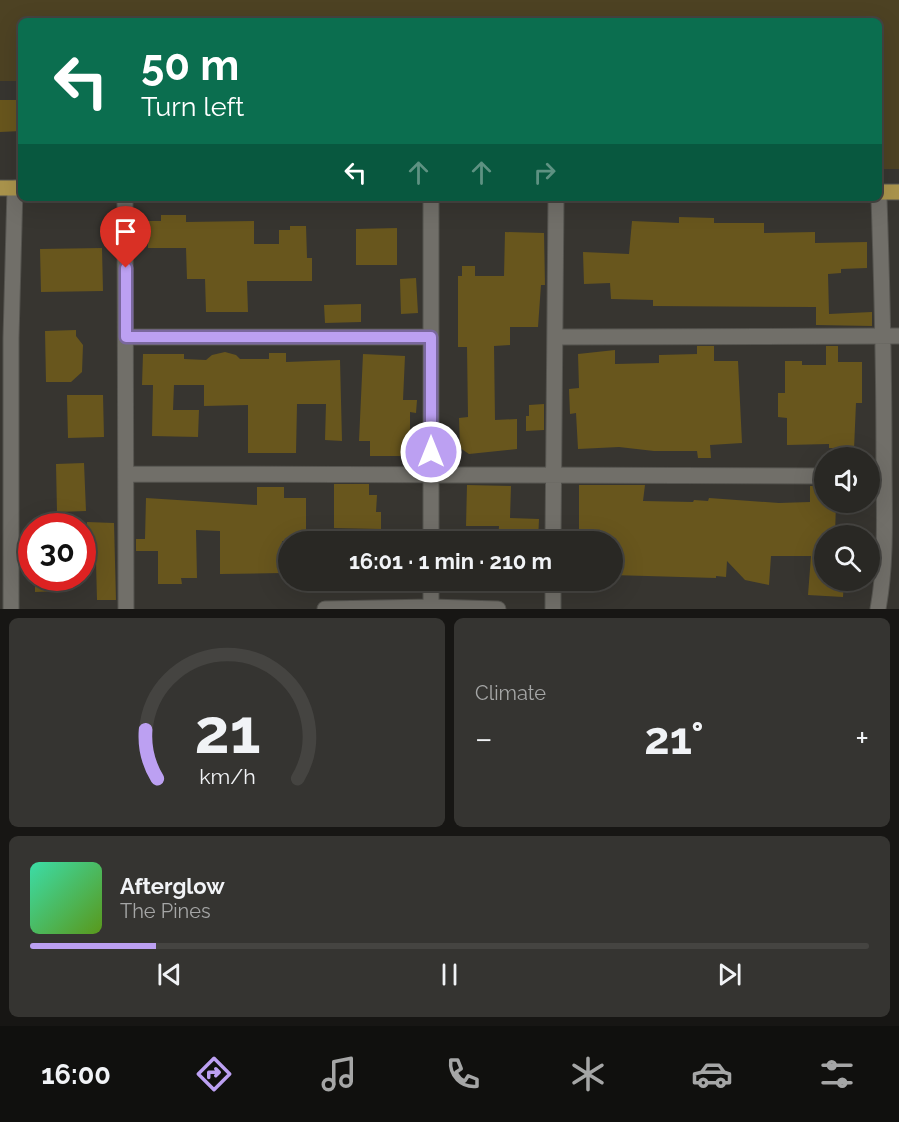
<!DOCTYPE html>
<html lang="en">
<head>
<meta charset="utf-8">
<style>
  :root { --surface:#292824; --page:#353431; --text:#f1f3f6; --muted:#a5a6a6; --line:#454441; --accent:#bca0f2 }
  body { margin:0; font-family:Raleway,sans-serif; background:var(--page); color:var(--text); height:100vh; display:flex; flex-direction:column; font-size:22px; white-space:nowrap }
  * { box-sizing:border-box; margin:0 }
  p { font-size:20px; color:var(--muted) }
  .icon { flex:none; width:33px; height:33px; fill:none; stroke:currentColor; stroke-width:2; stroke-linecap:round; stroke-linejoin:round }
  .map { position:relative; height:609px; overflow:hidden }
  .details { display:flex; flex-direction:column; gap:9px; padding:9px; background:#171614; flex:1 }
  .details>* { flex:none }
  .banner { position:absolute; left:18px; top:18px; width:864px; height:183px; border-radius:9px; box-shadow:0 6px 24px #0002,0 0 0 2px var(--line); background:#0b6e4f; color:#fff; overflow:hidden }
  .controls { position:absolute; left:814px; top:447px; display:grid; gap:12px }
  .controls a { display:grid; place-items:center; width:66px; height:66px; border-radius:50%; background:var(--surface); box-shadow:0 6px 24px #0002,0 0 0 2px var(--line); font-size:30px }
  .speed { position:absolute; left:18px; top:513px; display:flex; gap:12px; font-size:30px; font-weight:700; text-align:center }
  .speed>* { display:grid; place-content:center; width:78px; height:78px; border-radius:50%; background:var(--surface); box-shadow:0 6px 24px #0002,0 0 0 2px var(--line); line-height:1 }
  .speed .limit { border:9px solid #d22; background:#fff; color:#111 }
  .pin { position:absolute; display:grid; place-items:center; width:51px; height:51px; color:#fff; margin:-62px -26px; border-radius:50% 50% 50% 0; rotate:-45deg; box-shadow:0 0 6px #0007 }
  .pin .icon { rotate:45deg }
  .me { position:absolute; width:66px; margin:-33px; rotate:0deg; stroke-linejoin:round; filter:drop-shadow(0 0 4px #0008) }
  .turn { display:flex; align-items:center; gap:21px; height:126px; padding:0 24px; font-size:27px }
  .turn .icon { width:78px; height:78px; stroke-width:2.5 }
  .turn b { display:block; font-size:42px; line-height:51px }
  .lanes { display:flex; align-items:center; height:57px; padding:0 24px; background:#0003; justify-content:center; gap:30px; direction:ltr }
  .lanes .off { opacity:.35 }
  .big { font-size:45px; font-weight:700; line-height:1.1 }
  .details .card { flex:1; display:flex; flex-direction:column; justify-content:center; gap:9px; min-width:0; padding:0 21px; border-radius:9px; background:var(--page) }
  .details .dial { align-items:center; gap:0 }
  .dial svg { height:156px; overflow:visible; fill:none; stroke:var(--line); stroke-width:7; stroke-linecap:round; text-anchor:middle }
  .dial text { fill:var(--text); stroke:none }
  .song { display:flex; align-items:center; gap:18px }
  .cover { width:72px; height:72px; border-radius:9px; background:linear-gradient(135deg,hsl(160 70% 55%),hsl(90 70% 35%)) }
  .played { height:6px; border-radius:3px; background:linear-gradient(90deg,var(--accent) 15%,var(--line) 15%) }
  .keys { display:flex; justify-content:space-around; direction:ltr }
  .heat { display:flex; justify-content:space-between; align-items:center; font-size:33px; direction:ltr }
  .details .tiles { flex:1; display:grid; gap:9px; grid-template-columns:1fr 1fr }
  .card:last-child { grid-column:span 2 }
  .trip { position:absolute; left:278px; top:531px; width:345px; height:60px; border-radius:30px; background:var(--surface); box-shadow:0 6px 24px #0002,0 0 0 2px var(--line); font-weight:700; line-height:60px; text-align:center }
  .tabs { display:flex; height:96px; justify-content:space-around; align-items:center; background:#10100e; color:var(--muted) }
  .tabs .icon { width:42px; height:42px }
  .tabs .active { color:var(--accent) }
  .tabs b { font-size:27px; color:var(--text) }
  .map>svg:first-child { display:block }
  .green { fill:#4d4223 }
  .building { fill:#68561d }
  .lines { fill:none; stroke-linecap:round; stroke-linejoin:round }
  .street-casing { stroke:#55544f; stroke-width:17 }
  .primary-casing { stroke:#55544f; stroke-width:17 }
  .street { stroke:#716f69; stroke-width:15 }
  .primary { stroke:#aa944c; stroke-width:15 }
  .route-casing { stroke:#7a689d; stroke-width:15 }
  .route { stroke:#bca0f2; stroke-width:10 }
</style>
</head>
<body>
<div class="map">
<svg width="899" height="609" viewBox="0 0 899 609">
  <rect width="100%" height="100%" fill="#373530"/>
  <path class="green" d="M0 0H899V169H879V21H21V81H0Z"/>
  <path class="building" d="M0 100H21V131L0 132Z
    M161 215H186V222L254 221V244H279V230H290V226H306L307 258H312V281H247L248 312H206L205 279H187L186 248H148V221H161Z
    M679 217 714 218V223H764V233L815 232V243L867 242V268L841 269V273L828 274 829 314 872 312V326L816 325V307L653 306V300L611 299 610 283 584 284 583 252 629 254 632 221 679 223Z
    M397 228V265H356V229Z
    M505 232 544 233 545 285H541L538 327H510V345L494 346 495 420 517 419V449L469 454 460 448 459 418 468 417 467 347H458V276H462V266H475V276H504Z
    M102 248 103 291 41 292 40 249Z
    M416 278 418 313 401 314 400 279Z
    M361 304V322L325 323 324 305Z
    M76 330V336L83 345 82 372 71 382H46L45 331Z
    M697 346H714V361H738L742 443 710 445 711 458H698L697 451H654L619 447 578 449 576 413 570 414 569 389 579 388 578 354 615 350V364L659 363V355L697 354Z
    M826 346H838V362H862V403H856L854 449 829 448V444L787 445V418L778 417V393H785V361H802V365H826Z
    M225 352 236 355 240 359H269V353H286V362L340 360 342 441 325 440 326 404H297L296 453H248V405L204 406V385H174L173 410H199L198 437 152 436 153 385H142L143 354H184V359L206 360 212 355Z
    M363 354 405 356 403 400H417L416 413 410 412V456H370V441H359Z
    M67 395H103L104 437 68 438Z
    M544 404V430L526 431V416H529V405Z
    M84 463 86 511 57 512 56 464Z
    M334 484H369V495H377L376 512H381V529L334 528Z
    M467 485 511 486 510 518 539 519 538 542H498L499 526H466Z
    M579 485H645L643 501 693 502 694 500 708 501 709 498 779 503 810 502V486H825V502H836L835 536H825V580H844L843 597 808 595 811 556H771L769 585 745 580 727 561 726 577 716 576V578L612 575V542H579Z
    M257 487H284V498H306V541H282V573L220 574V531L196 530 197 578H181L182 584H158V551H136V539H145L146 498 257 505Z
    M87 522 114 523 116 600H97L96 562H87Z
    M35 578H62V591L35 592Z"/>
  <g class="lines">
    <defs>
      <path id="street" d="M125 198 126 609
        M126 337H431
        M555 337 899 336
        M126 474 825 476
        M431 542V198
        M553 542 556 198
        M11 609V338L15 188
        M325 609 431 607 498 609
        M431 609V580
        M553 609V580
        M878 609C887 560 884 508 884 458 884 371 882 285 879 198"/>
      <path id="primary" d="M0 188H21
        M879 192H899"/>
    </defs>
    <use href="#street" class="street-casing"/>
    <use href="#primary" class="primary-casing"/>
    <use href="#street" class="street"/>
    <use href="#primary" class="primary"/>
  </g>
  <g class="lines">
    <defs>
      <path id="route" d="M126 268V337H431V452"/>
    </defs>
    <use href="#route" class="route-casing"/>
    <use href="#route" class="route"/>
  </g>
</svg>
<div class="controls">
<a><svg class="icon" aria-label="sound" viewBox="0 0 24 24"><path d="M4 9h4l5-4v14l-5-4H4zM17 9q2 3 0 6"/></svg></a>
<a><svg class="icon" aria-label="search" viewBox="0 0 24 24"><circle cx="10" cy="10" r="6"/><path d="M15 15l6 6"/></svg></a>
</div>
<div class="speed"><div class="limit">30</div></div>
<div class="pin" style="left:126px;top:268px;background:#d93025"><svg class="icon" aria-label="arrive" viewBox="0 0 24 24"><path d="M6 21V4h12l-3 4 3 4H6"/></svg></div>
<svg class="me" style="left:431px;top:452px" viewBox="-20 -20 40 40"><circle r="17" fill="#bca0f2" stroke="#fff" stroke-width="3"/><path d="M0-11L8 9 0 5-8 9z" fill="#fff"/></svg>
<div class="trip">16:01 · 1 min · 210 m</div>
<div class="banner">
<div class="turn"><svg class="icon" aria-label="left" viewBox="0 0 24 24"><path d="M17 20v-9H6M10 6l-5 5 5 5"/></svg><div><b>50 m</b>Turn left</div></div>
<div class="lanes"><svg class="icon" aria-label="left" viewBox="0 0 24 24"><path d="M17 20v-9H6M10 6l-5 5 5 5"/></svg><svg class="icon off" aria-label="ahead" viewBox="0 0 24 24"><path d="M12 20V5M6 11l6-6 6 6"/></svg><svg class="icon off" aria-label="ahead" viewBox="0 0 24 24"><path d="M12 20V5M6 11l6-6 6 6"/></svg><svg class="icon off" aria-label="right" viewBox="0 0 24 24"><path d="M7 20v-9h11M14 6l5 5-5 5"/></svg></div>
</div>
</div>
<section class="details">
<div class="tiles">
<div class="card dial"><svg viewBox="0 0 100 80">
<path d="M14 69A42 42 0 1 1 86 69"/>
<path d="M14 69A42 42 0 0 1 8 44" stroke="#bca0f2"/>
<text x="50" y="56" font-size="32" font-weight="700">21</text>
<text x="50" y="72" font-size="11">km/h</text>
</svg></div>
<div class="card"><p>Climate</p>
<div class="heat"><a>−</a><b class="big">21°</b><a>+</a></div>
</div>
<div class="card">
<div class="song"><i class="cover"></i><div><b>Afterglow</b><p>The Pines</p></div></div>
<div class="played"></div>
<div class="keys"><svg class="icon" aria-label="previous" viewBox="0 0 24 24"><path d="M18 5L8 12l10 7zM5 5v14"/></svg><svg class="icon" aria-label="pause" viewBox="0 0 24 24"><path d="M8 5v14M16 5v14"/></svg><svg class="icon" aria-label="next" viewBox="0 0 24 24"><path d="M6 5l10 7-10 7zM19 5v14"/></svg></div>
</div>
</div>
</section>
<nav class="tabs">
<b>16:00</b>
<svg class="icon active" aria-label="directions" viewBox="0 0 24 24"><path d="M12 3l9 9-9 9-9-9zM9 14v-3h6M13 9l2 2-2 2"/></svg>
<svg class="icon" aria-label="music" viewBox="0 0 24 24"><path d="M9 18V5l10-2v13"/><circle cx="6" cy="18" r="3"/><circle cx="16" cy="16" r="3"/></svg>
<svg class="icon" aria-label="phone" viewBox="0 0 24 24"><path d="M5 4h4l2 5-3 2q2 4 5 5l2-3 5 2v4C11 20 4 13 5 4z"/></svg>
<svg class="icon" aria-label="climate" viewBox="0 0 24 24"><path d="M12 3v18M4 7l16 10M4 17L20 7"/></svg>
<svg class="icon" aria-label="car" viewBox="0 0 24 24"><path d="M5 17H2v-5l4-1 3-4h7l3 4 3 1v5h-3M9 17h6M6 11h13"/><circle cx="7" cy="17" r="2"/><circle cx="17" cy="17" r="2"/></svg>
<svg class="icon" aria-label="filters" viewBox="0 0 24 24"><path d="M4 7h16M4 17h16"/><circle cx="9" cy="7" r="2"/><circle cx="15" cy="17" r="2"/></svg>
</nav>
</body>
</html>
